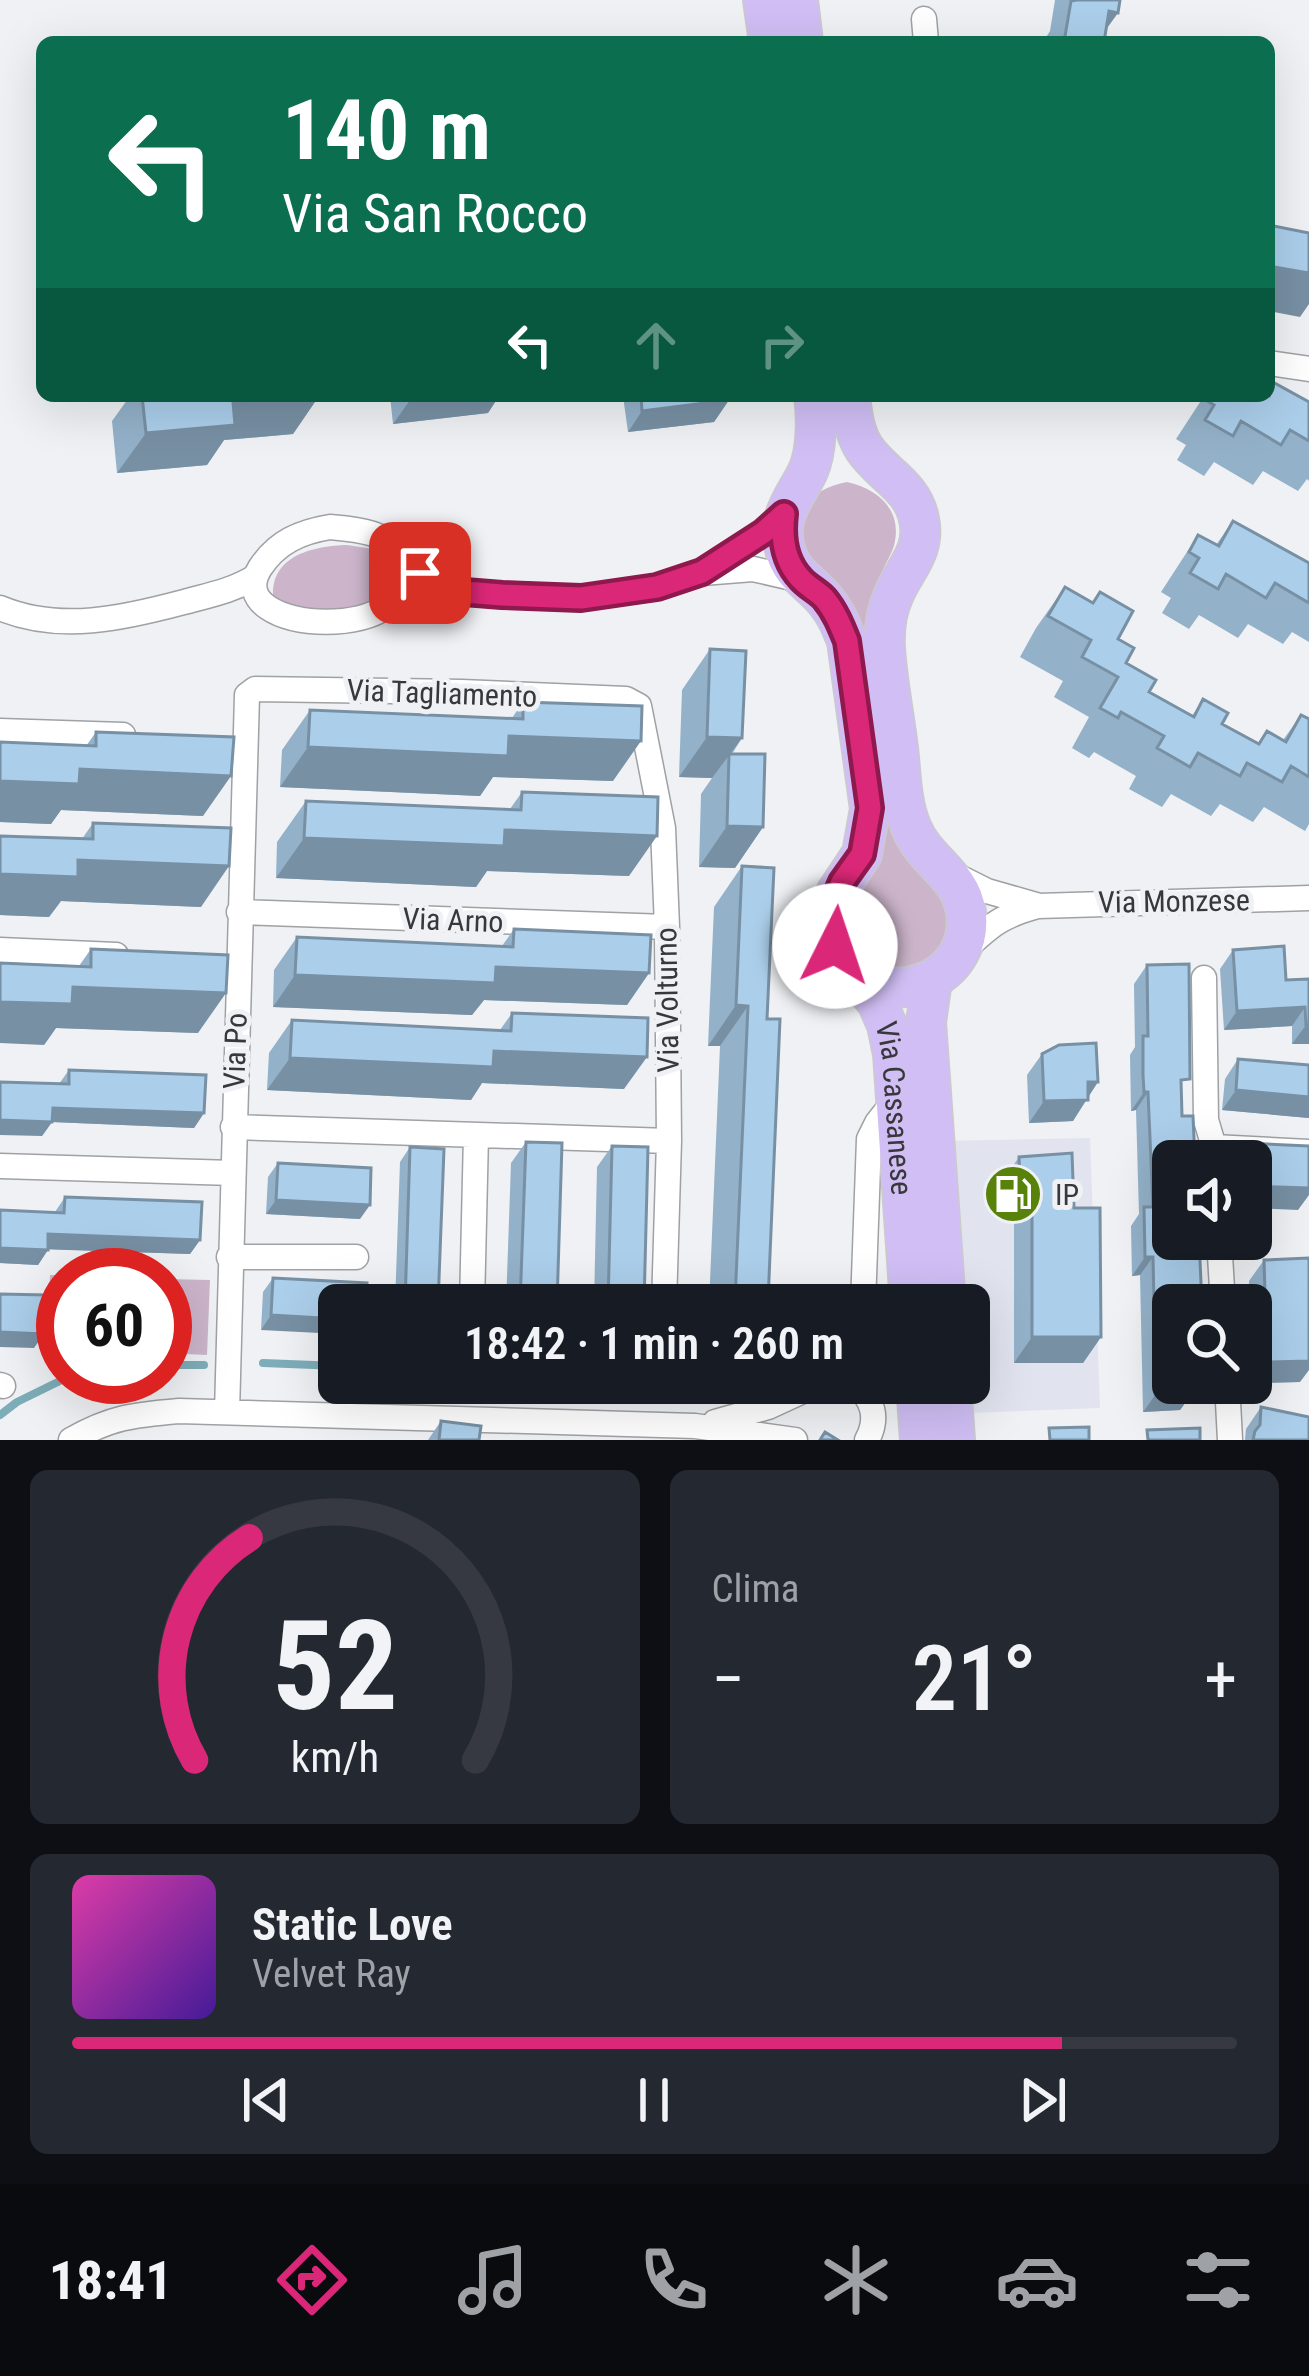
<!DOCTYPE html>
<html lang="it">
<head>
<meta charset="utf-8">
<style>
  :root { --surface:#171b24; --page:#242831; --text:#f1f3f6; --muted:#9ea1a6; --line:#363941; --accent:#db2777 }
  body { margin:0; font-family:"Roboto Condensed",sans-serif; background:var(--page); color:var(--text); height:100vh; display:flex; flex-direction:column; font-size:45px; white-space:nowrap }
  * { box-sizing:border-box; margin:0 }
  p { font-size:39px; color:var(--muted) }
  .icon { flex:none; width:66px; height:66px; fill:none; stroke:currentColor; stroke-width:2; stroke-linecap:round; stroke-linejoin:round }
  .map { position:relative; height:1440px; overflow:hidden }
  .panel { display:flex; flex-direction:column; gap:30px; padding:30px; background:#0d0f14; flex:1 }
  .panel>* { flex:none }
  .banner { position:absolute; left:36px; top:36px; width:1239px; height:366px; border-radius:18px; box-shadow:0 12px 48px #0002; background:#0b6e4f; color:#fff; overflow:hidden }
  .buttons { position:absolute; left:1152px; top:1140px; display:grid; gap:24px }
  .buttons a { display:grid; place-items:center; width:120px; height:120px; border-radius:18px; background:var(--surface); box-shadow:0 12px 48px #0002; font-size:60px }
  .speed { position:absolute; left:36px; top:1248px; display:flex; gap:24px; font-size:60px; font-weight:700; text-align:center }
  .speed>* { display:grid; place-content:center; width:156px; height:156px; border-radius:50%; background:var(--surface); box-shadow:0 12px 48px #0002; line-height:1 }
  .speed .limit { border:18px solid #d22; background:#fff; color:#111 }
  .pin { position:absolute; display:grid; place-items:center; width:102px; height:102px; color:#fff; margin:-51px; border-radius:24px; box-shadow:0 6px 18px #0006 }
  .me { position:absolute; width:132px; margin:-66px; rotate:4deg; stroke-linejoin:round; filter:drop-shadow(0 0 9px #0008) }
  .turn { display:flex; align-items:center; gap:42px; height:252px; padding:0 48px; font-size:54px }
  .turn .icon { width:156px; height:156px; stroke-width:2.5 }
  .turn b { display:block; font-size:84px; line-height:102px }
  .lanes { display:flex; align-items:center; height:114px; padding:0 48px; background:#0003; justify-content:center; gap:60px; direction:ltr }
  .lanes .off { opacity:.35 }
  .big { font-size:90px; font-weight:600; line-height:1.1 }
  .panel .card { flex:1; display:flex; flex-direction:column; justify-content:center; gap:18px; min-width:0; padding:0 42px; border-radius:18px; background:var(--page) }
  .panel .dial { align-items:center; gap:0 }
  .dial svg { height:312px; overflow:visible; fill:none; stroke:var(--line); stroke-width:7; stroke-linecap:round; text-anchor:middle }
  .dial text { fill:var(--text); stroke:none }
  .song { display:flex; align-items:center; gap:36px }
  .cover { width:144px; height:144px; border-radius:18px; background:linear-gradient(135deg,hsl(320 70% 55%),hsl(260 70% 35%)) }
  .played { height:12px; border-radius:6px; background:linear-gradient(90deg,var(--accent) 85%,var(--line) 85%) }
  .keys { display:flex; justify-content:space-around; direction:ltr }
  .heat { display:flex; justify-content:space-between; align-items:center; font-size:66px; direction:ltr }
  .panel .tiles { flex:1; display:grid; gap:30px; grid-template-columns:1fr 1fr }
  .card:last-child { grid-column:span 2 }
  .trip { position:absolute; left:318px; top:1284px; width:672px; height:120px; border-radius:18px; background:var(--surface); box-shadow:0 12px 48px #0002; font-weight:600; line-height:120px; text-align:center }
  .tabs { display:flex; height:192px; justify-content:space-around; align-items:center; background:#090b0e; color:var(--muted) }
  .tabs .icon { width:84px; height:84px }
  .tabs .active { color:var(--accent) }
  .tabs b { font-size:54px; color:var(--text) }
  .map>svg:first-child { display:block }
  .built { fill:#e1e4ef }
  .green { fill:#ccb5cb }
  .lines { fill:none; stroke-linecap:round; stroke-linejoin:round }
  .stream { stroke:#7dadb9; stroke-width:8 }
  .street-casing { stroke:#9fa1a4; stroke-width:27 }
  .primary-casing { stroke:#cbcbcc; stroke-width:42 }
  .street { stroke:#fff; stroke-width:24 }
  .primary { stroke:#d0bef4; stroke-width:39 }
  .wall { fill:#93b1c9 }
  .shaded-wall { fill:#7890a4 }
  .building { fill:#abceea; stroke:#7890a4; stroke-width:3 }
  .route-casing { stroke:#8e194d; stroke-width:30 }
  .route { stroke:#db2777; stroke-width:21 }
  .labels { text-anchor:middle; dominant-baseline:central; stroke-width:10; stroke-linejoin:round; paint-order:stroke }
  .street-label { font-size:30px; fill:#38383a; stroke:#eff1f4 }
  .poi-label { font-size:30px; fill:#38383a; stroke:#eff1f4; text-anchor:start }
</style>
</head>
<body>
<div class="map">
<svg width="1309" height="1440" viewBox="0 0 1309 1440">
  <rect width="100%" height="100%" fill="#eff1f4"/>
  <path class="built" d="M1090 1138 1100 1408 970 1413 969 1305H960L944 1141Z"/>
  <path class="green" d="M847 482C876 488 901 508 895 541 893 554 884 564 881 576 877 588 877 601 876 614L953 929 932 965 883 975 843 938 879 795 800 551C800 542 797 527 799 519 806 496 826 486 847 482Z
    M347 545C376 550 384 547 399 575L383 600 323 617 282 602 273 595C272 555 314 546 347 545Z
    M50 1275H63V1370L57 1373 47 1355Z
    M165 1279 210 1280 207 1355 165 1353Z"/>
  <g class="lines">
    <path class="stream" d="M263 1363 339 1366
      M165 1365H204
      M0 1415 17 1402 68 1377"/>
    <defs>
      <path id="street" d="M924 19 926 42
        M1269 363 1309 369
        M330 527C355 529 391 531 402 560 432 645 217 637 260 568 277 542 300 532 330 527Z
        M704 571 764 532 784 514
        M395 600 417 594 451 591 581 598 657 587 702 573 753 569 801 580
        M0 608C60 633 124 618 184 602 210 595 232 591 255 577
        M0 731 123 735
        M951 873 987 891 1036 905
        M239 912 667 927
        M0 950 116 955
        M962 952C990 926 1000 916 1038 906L1309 898
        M1204 978 1206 1120 1214 1147 1215 1161
        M233 1127 669 1141
        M1214 1147 1309 1152
        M0 1166 233 1173
        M1219 1239 1223 1305
        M229 1257H356
        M472 1305 476 1135
        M863 1305 869 1139 877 1123 896 1099
        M854 1383C873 1399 879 1418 867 1440
        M1227 1383 1230 1440
        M0 1385 3 1386
        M227 1412 247 695 255 689 462 692 626 699 639 706 663 828 667 927 669 1141 664 1305
        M715 1422 768 1407 807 1389
        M71 1440C111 1417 133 1415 179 1411L695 1426 795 1440"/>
      <g id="primary">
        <path d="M763 0 769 42"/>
        <path d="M798 0 803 42"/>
        <path id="s1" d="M814 396C817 418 817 451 808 471 795 498 776 516 785 549 791 574 810 582 825 600 836 613 841 626 847 641L870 809 862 854 836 893 830 926 841 959 877 1002 887 1025 893 1054 910 1305"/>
        <path d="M850 396C852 414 854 432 864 448 882 475 912 485 919 519 926 551 905 568 894 594 886 611 884 630 885 648 887 681 894 715 898 748 901 774 901 805 912 829 925 861 961 875 966 912 975 974 901 1010 854 972"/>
        <path d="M932 980 926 1022 946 1305"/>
        <path d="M916 1383 920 1440"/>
        <path d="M951 1383 955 1440"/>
      </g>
    </defs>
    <use href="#street" class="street-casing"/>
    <use href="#primary" class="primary-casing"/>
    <use href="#street" class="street"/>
    <use href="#primary" class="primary"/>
  </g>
  <path class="wall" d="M1055 0H1120L1106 29 1104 42H1043L1050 31Z
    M130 396H319L293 434 224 440 207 465 117 473 112 421Z
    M390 396H499L488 413 393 424Z
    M623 396H728L729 400 714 422 628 432Z
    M1204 396H1269L1309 402V481L1307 479 1298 491 1263 471 1253 485 1214 462 1204 476 1177 460 1186 445 1176 439Z
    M1233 521 1309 563V642L1292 632 1283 644 1248 624 1238 638 1199 615 1189 629 1162 613 1171 598 1161 592 1198 535 1216 545Z
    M1065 587 1092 603 1100 592 1126 663 1149 692 1192 716 1203 699 1222 724 1258 743 1267 731 1283 740 1301 715 1309 719V824L1305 831 1264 807 1253 822 1220 804 1211 816 1171 794 1162 807 1129 789 1136 776 1094 752 1089 758 1072 748 1089 717 1054 697 1063 681 1020 657 1036 628Z
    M710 649 742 738 732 754 763 827 735 868 699 867 701 794 712 778 679 777 682 690Z
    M523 702 613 781 493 777 480 796 280 787 282 750 310 710 512 718Z
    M96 732 203 816 61 810 51 824 0 822V742L86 746Z
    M522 792 629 876 487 871 476 887 276 878 277 842 306 801 510 809Z
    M93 823 201 907 61 901 49 917 0 915V836L82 839Z
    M742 866 767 1019 768 1302 766 1305H709L720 1046H708L714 907Z
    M514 929 649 973 627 1005 484 1000 472 1015 273 1007 274 970 297 937 502 946Z
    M91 949 198 1033 56 1028 44 1045 79 966Z
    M1233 950 1286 980 1309 979V1044H1292V1026L1224 1030 1220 969Z
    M1147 965 1181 1092 1173 1305 1193 1392 1180 1410 1143 1412 1140 1275 1132 1276 1131 1226 1139 1214 1136 1110 1131 1111 1130 1055 1135 1047 1134 984Z
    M512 1013 624 1089 482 1083 471 1100 267 1090 269 1053 292 1020 500 1030Z
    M1042 1054 1088 1096 1073 1121 1029 1123 1027 1075Z
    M1238 1059 1309 1065V1118L1222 1110 1225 1079Z
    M69 1070 204 1113 194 1128 52 1122 42 1136 59 1084Z
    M526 1142 557 1305H506L511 1163Z
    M612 1146 644 1305H594L597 1167Z
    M410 1147 438 1305H395L400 1162Z
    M1019 1157 1074 1208 1101 1337 1083 1363H1014V1205L1002 1206 1001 1183Z
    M278 1163 360 1219 266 1214 268 1177Z
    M65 1197 200 1240 190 1254 48 1249 38 1265 0 1263V1210L55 1212Z
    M1264 1260 1300 1382 1252 1383 1249 1281Z
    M273 1278 367 1283 261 1330 263 1292Z
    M1261 1407 1309 1440H1245L1246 1429Z
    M441 1421 479 1440H428Z"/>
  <path class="shaded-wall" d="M1109 11 1118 13 1097 42Z
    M1269 266 1309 273V304L1300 317 1269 311Z
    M293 396H319L293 434 224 440 207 465 117 473 146 433 233 402Z
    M413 396H499L488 413 393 424Z
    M729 400 714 422 628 432 642 411Z
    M509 736 641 741 613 781 493 777 480 796 280 787 308 747Z
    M707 737 742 738 712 778 679 777Z
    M80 769 231 776 203 816 61 810 51 824 0 822V781Z
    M727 826 763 827 735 868 699 867Z
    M505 830 657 836 629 876 487 871 476 887 276 878 304 838Z
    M78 860 229 866 201 907 61 901 49 917 0 915V874Z
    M496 967 649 973 627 1005 484 1000 472 1015 273 1007 295 975Z
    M73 987 226 993 198 1033 56 1028 44 1045 0 1043V1002Z
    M736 1005 748 1006 720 1046H708Z
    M1305 1007 1292 1026 1224 1030 1237 1011Z
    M1306 1025H1309V1044H1292Z
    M494 1051 647 1057 624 1089 482 1083 471 1100 267 1090 290 1058Z
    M1088 1082H1098L1073 1121 1029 1123 1044 1101Z
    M1236 1090 1309 1097V1118L1222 1110Z
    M1144 1092H1148L1136 1110 1131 1111Z
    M53 1108 204 1113 194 1128 52 1122 42 1136 0 1135V1120Z
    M1032 1179 1014 1205 1002 1206 1020 1180Z
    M1251 1186 1309 1188V1195L1298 1210 1251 1208Z
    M276 1200 370 1205 360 1219 266 1214Z
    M48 1234 200 1240 190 1254 38 1249Z
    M0 1248 48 1250 38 1265 0 1263Z
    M1145 1257H1153L1140 1275 1132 1276Z
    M735 1301 768 1302 766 1305H733Z
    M271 1315 339 1319V1334L261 1330Z
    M0 1332 44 1334 34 1348 0 1347Z
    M1032 1337H1101L1083 1363H1014Z
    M1309 1361V1370L1300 1382 1252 1383 1267 1362Z
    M1193 1392 1180 1410 1143 1412 1156 1394Z"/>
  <path class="building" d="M1077 0H1120L1118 13 1109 11 1104 42H1064L1071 1Z
    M1269 225 1309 233V273L1269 266Z
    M1269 380 1309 402V441L1290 430 1281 445 1241 421 1233 436 1205 420 1214 405 1204 399 1206 396H1269Z
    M142 396H293L233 402 235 425 146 433Z
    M641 396H728L729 400 642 411Z
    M1233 521 1309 563V603L1275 583 1266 598 1226 574 1218 589 1190 573 1199 558 1189 552 1198 535 1219 546Z
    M1065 587 1093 603 1100 592 1133 611 1118 639 1134 648 1126 663 1156 680 1149 692 1194 717 1203 699 1228 713 1222 724 1259 744 1267 731 1286 742 1301 715 1309 719V777L1291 766 1282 782 1247 763 1240 776 1198 753 1190 767 1157 748 1164 736 1121 712 1118 718 1100 708 1118 677 1082 657 1091 640 1048 616Z
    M710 649 746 651 742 738 707 737Z
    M523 702 642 706 641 741 509 736 508 756 308 747 310 710 523 719Z
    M96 732 234 737 231 776 80 769 79 784 0 781V742L96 746Z
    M729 754H765L763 827 727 826Z
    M522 792 658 797 657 836 505 830 504 846 304 838 306 801 521 810Z
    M93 823 231 828 229 866 78 860V877L0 874V836L93 839Z
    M742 866 774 868 767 1019H780L768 1302 735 1301 748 1006 736 1005Z
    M514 929 651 935 649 973 496 967 495 983 295 975 297 937 513 947Z
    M1284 946 1286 980 1309 979V1025H1306L1305 1007 1237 1011 1233 950Z
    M91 949 228 955 226 993 73 987 72 1004 0 1002V963L91 967Z
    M1189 964 1190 1079 1181 1080 1182 1116H1193L1195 1161H1173V1239H1199L1202 1305H1173V1383H1193V1392L1156 1394 1153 1257H1145L1144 1207H1153L1148 1092H1144L1143 1075V1036H1148L1147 965Z
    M512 1013 648 1018 647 1057 494 1051 493 1067 290 1058 292 1020 511 1031Z
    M1096 1043 1098 1082H1088V1100L1044 1101 1042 1054 1059 1045Z
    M1238 1059 1309 1065V1097L1236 1090Z
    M69 1070 206 1075 204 1113 53 1108 52 1122 0 1120V1082L69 1084Z
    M526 1142 562 1143 557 1305H520Z
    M1246 1143 1309 1146V1188L1251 1186V1161H1238L1239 1154Z
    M612 1146 648 1147 644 1305H608Z
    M410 1147 444 1149 438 1305H405Z
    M1072 1153 1074 1208H1100L1101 1337H1032V1179L1020 1180 1019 1157Z
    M278 1163 371 1168 370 1205 276 1200Z
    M65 1197 202 1202 200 1240 48 1234V1250L0 1248V1210L64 1213Z
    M1309 1258V1361L1267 1362 1264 1260Z
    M273 1278 367 1283 366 1305H339V1319L271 1315Z
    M0 1294 46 1295 44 1334 0 1332Z
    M1261 1407 1309 1417V1440H1253L1255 1431 1260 1425Z
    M441 1421 481 1426 479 1440H439Z
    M1089 1427V1440H1050L1049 1428Z
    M1200 1428V1440H1148L1147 1430Z
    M825 1432 838 1440H820Z"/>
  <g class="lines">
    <defs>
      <path id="route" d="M420 573 452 591 502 595 581 598 657 587 702 572 764 532 784 514C781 538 784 561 801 579 807 586 817 591 824 598 835 611 841 626 847 641L870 808 862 854 842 882 832 905 830 926 835 946"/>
    </defs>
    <use href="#route" class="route-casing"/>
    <use href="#route" class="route"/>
  </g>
  <defs>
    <symbol id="fuel-disc" viewBox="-11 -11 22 22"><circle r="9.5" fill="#588209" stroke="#eff1f4"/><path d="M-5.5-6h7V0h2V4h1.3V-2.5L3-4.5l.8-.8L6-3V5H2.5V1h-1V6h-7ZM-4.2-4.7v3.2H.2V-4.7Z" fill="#fff"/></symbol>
  </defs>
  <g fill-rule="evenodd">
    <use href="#fuel-disc" x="980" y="1161" width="66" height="66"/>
  </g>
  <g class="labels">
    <g class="street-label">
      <text transform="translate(442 693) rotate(2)">Via Tagliamento</text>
      <text transform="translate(1174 901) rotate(-1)">Via Monzese</text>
      <text transform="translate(453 920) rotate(2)">Via Arno</text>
      <text transform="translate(667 1000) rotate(-91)">Via Volturno</text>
      <text transform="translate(235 1051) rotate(-88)">Via Po</text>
      <text stroke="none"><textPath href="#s1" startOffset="768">Via Cassanese</textPath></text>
    </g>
    <g class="poi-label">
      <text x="1055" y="1194">IP</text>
    </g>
  </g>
</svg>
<div class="buttons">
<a><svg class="icon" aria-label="sound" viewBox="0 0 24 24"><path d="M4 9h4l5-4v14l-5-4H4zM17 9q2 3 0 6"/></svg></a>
<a><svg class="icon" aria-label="search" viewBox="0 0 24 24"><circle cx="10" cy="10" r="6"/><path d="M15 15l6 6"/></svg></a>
</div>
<div class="speed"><div class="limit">60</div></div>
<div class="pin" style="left:420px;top:573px;background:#d93025"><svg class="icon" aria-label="arrive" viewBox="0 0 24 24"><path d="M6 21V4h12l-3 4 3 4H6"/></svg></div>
<svg class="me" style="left:835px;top:946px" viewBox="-20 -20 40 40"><circle r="19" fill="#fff"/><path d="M0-13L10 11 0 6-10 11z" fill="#db2777"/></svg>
<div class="trip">18:42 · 1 min · 260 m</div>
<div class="banner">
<div class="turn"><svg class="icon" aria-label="left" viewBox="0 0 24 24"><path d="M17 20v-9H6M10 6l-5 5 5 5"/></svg><div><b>140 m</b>Via San Rocco</div></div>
<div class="lanes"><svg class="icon" aria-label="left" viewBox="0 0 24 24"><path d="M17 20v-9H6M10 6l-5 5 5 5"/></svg><svg class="icon off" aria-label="ahead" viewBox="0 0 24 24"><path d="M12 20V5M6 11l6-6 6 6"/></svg><svg class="icon off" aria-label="right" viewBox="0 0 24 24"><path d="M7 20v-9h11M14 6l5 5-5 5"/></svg></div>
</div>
</div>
<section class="panel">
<div class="tiles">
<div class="card dial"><svg viewBox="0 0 100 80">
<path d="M14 69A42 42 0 1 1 86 69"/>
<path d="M14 69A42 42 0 0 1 28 12" stroke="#db2777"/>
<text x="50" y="56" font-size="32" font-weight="700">52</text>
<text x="50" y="72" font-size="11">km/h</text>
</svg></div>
<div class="card"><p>Clima</p>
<div class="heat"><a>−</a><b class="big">21°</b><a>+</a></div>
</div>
<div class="card">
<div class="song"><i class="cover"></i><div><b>Static Love</b><p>Velvet Ray</p></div></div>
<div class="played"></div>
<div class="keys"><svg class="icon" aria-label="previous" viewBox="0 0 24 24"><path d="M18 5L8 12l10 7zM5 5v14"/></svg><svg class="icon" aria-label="pause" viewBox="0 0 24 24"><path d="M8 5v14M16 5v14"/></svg><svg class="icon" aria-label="next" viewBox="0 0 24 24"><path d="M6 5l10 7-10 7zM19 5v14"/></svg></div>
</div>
</div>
</section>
<nav class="tabs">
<b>18:41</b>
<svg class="icon active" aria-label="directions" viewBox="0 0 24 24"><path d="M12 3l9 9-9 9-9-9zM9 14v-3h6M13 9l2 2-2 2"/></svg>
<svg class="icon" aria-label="music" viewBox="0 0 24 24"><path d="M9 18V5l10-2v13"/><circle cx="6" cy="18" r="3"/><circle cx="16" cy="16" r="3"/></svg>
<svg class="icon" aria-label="phone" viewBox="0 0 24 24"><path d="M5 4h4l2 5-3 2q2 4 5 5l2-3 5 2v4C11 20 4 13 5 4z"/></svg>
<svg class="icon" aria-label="climate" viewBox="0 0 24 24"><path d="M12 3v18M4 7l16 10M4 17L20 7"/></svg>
<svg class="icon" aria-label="car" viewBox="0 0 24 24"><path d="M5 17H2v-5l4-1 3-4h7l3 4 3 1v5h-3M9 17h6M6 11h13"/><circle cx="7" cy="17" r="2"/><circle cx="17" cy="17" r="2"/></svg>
<svg class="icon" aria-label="filters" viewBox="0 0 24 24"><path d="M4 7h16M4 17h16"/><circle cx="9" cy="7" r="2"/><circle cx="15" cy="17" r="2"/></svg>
</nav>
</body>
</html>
